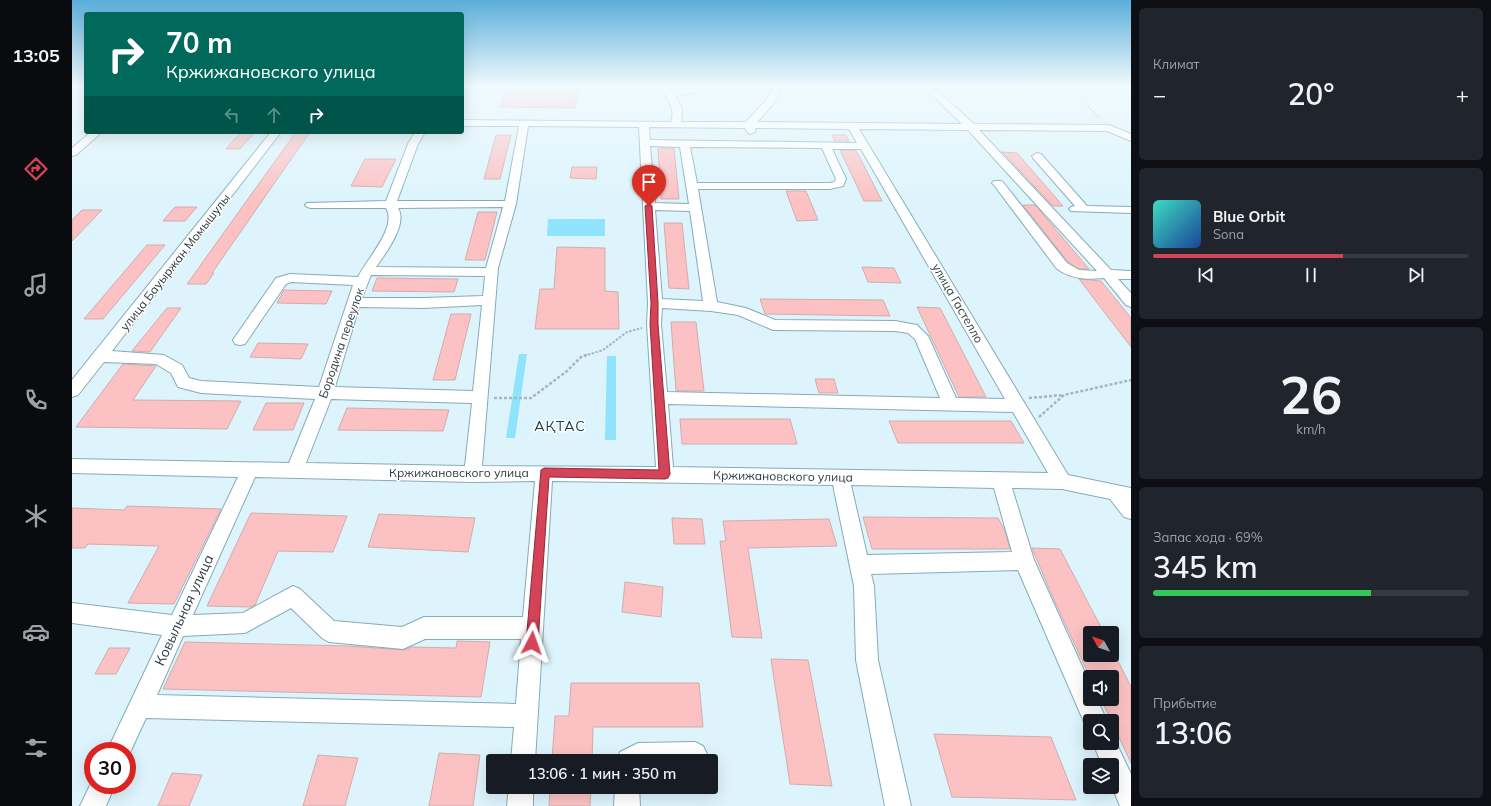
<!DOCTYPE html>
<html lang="ru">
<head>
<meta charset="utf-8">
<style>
  :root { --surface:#171b24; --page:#20242c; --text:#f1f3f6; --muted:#9ea1a6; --line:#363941; --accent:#d44358 }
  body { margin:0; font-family:Mulish,sans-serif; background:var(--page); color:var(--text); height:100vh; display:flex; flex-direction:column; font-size:15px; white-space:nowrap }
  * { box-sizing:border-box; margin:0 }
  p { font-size:13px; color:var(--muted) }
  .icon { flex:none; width:22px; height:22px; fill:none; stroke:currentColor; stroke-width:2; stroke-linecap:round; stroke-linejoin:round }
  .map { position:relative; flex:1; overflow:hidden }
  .details { display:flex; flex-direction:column; gap:8px; padding:8px; background:#0d0f14; width:360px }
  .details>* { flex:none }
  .banner { position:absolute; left:12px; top:12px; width:380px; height:122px; border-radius:4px; box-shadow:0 4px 16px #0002; background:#00695c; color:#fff; overflow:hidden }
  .needle { width:26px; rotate:310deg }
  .fabs { position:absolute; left:1011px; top:626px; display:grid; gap:8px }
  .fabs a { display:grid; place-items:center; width:36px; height:36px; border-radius:4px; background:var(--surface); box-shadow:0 4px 16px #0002; font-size:20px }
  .speed { position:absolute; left:12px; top:742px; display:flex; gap:8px; font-size:20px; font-weight:700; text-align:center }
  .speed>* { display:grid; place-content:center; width:52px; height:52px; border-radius:50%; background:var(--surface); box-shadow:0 4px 16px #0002; line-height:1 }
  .speed .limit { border:6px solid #d22; background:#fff; color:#111 }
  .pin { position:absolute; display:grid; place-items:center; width:34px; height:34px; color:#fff; margin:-41px -17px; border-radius:50% 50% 50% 0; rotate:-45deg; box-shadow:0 0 4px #0007 }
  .pin .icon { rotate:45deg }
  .me { position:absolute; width:44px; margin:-22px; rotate:4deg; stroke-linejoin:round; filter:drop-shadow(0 0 3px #0008) }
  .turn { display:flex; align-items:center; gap:14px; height:84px; padding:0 16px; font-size:18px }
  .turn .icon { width:52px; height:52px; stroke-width:2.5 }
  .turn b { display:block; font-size:28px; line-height:34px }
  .lanes { display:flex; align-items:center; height:38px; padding:0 16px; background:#0003; justify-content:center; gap:20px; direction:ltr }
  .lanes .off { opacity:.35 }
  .big { font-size:30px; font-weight:600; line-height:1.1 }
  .details .tile { flex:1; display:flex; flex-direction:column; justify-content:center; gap:6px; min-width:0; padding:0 14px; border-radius:6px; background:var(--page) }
  .details .dial { align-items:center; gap:0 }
  .dial b { font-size:52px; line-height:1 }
  .song { display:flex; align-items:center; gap:12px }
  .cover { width:48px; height:48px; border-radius:6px; background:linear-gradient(135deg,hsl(170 70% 55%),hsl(220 70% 35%)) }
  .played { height:4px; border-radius:2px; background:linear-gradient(90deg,var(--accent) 60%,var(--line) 60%) }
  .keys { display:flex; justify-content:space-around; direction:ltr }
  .heat { display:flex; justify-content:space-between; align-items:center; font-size:22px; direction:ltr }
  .charge { height:6px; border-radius:3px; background:linear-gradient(90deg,#34c759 69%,var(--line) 0) }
  .trip { position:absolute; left:414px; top:754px; width:232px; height:40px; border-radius:4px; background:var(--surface); box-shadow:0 4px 16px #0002; font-weight:600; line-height:40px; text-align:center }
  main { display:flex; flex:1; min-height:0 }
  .tab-bar { display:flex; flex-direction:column; width:72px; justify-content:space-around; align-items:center; background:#090b0e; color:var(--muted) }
  .tab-bar .icon { width:28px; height:28px }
  .tab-bar .selected { color:var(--accent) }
  .tab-bar b { font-size:18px; color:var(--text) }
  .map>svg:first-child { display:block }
  .green { fill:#8fe3fc }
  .building { fill:#fcc2c3; stroke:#d1acac }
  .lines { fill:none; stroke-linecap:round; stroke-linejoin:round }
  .minor-casing { stroke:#86abb7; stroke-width:2 }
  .path-far2 { stroke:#a2b7be; stroke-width:1.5; stroke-dasharray:2 1.5; stroke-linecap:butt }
  .path-far1 { stroke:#a2b7be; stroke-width:2; stroke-dasharray:2.5 1.5; stroke-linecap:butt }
  .path { stroke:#a2b7be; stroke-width:2.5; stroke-dasharray:3 2; stroke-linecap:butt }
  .minor { fill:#fff; fill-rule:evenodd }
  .route { fill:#d44358; stroke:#8a2c39 }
  .labels { text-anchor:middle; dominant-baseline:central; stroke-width:3; stroke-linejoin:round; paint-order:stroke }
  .street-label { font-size:12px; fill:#2c3c41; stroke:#fff }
  .quarter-label { font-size:14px; letter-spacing:1px; fill:#1b3e48; stroke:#fff }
  .near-street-label { font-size:14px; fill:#2c3c41; stroke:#fff }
</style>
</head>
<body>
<main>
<nav class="tab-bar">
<b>13:05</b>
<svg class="icon selected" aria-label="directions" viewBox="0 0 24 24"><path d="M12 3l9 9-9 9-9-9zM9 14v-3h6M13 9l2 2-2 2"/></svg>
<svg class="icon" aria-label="music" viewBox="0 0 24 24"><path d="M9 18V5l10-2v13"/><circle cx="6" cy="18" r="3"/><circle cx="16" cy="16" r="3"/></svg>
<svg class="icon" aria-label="phone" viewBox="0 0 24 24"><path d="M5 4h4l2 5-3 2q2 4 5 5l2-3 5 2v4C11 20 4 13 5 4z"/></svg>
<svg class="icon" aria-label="climate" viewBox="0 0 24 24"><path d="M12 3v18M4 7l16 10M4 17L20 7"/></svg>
<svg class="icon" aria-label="car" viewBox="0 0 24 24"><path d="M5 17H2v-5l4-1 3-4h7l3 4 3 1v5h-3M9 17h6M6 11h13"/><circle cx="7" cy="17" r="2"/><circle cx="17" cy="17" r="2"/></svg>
<svg class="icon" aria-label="filters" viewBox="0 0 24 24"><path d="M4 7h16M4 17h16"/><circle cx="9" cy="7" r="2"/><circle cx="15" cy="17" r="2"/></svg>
</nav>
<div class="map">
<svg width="1059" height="806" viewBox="0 0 1059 806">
  <rect width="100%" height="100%" fill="#ddf4fc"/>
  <path class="green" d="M476 219H533V236H475Z
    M447 354H455L443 438H434Z
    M535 356H544V440H533Z"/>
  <path class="building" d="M434 87H506L503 108 428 107Z
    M169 132H183L168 149H154Z
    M224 132H238L140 273H142L134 284H115Z
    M424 135H439L428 179H412Z
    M760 135H774L777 141H763Z
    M586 148H602L607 199H589Z
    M768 150H782L785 152 810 201H792Z
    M930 152 945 153 991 206H981Z
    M293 159H324L310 187 279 186Z
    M500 167H525L524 179 498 178Z
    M714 191H734L746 220 725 221Z
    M951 205H963L1017 269H1007L996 262Z
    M103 207H125L113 221H91Z
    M10 210H30L0 241V220Z
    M406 212H425L413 260H393Z
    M592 223H610L617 289 597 288Z
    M75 245H93L31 319H12Z
    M485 247 533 248V291L546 292 547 329H463L468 289H482Z
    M790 267 822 268 829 283 796 282Z
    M305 278 386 279 382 292 300 291Z
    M1007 279 1029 281 1059 318V347Z
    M212 290 260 291 254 304 205 303Z
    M688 299 811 300 818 316 693 314Z
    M845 307 868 308 914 397H887Z
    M95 308H109L78 352 60 351Z
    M379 314H399L383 380H361Z
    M599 322H624L632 391H604Z
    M186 343 236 344 229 359 178 357Z
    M51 364 84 366 61 400 169 401 155 429 4 427Z
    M743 379H762L766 393H747Z
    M194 403H232L221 430H181Z
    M275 408 377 410 371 431 266 430Z
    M608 419H718L725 444H610Z
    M817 421H939L952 443H826Z
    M55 506 149 509 102 604 56 603 87 546 16 544 13 548H0V508L52 510Z
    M179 513 275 516 261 552 206 551 183 605 178 607 135 606Z
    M307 514 403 518 396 552 296 547Z
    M791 517 926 518 933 531 938 549H800Z
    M600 518 630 519 633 544H602Z
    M757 519 765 546 676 548 690 638 660 637 648 541H654L651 521Z
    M960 548 988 549 1032 633H1018V655H1043L1059 687V763L1029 699H1040V677H1018L982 600Z
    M553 582 591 587 589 617 550 612Z
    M385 641 418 642 409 697 91 689 113 642 278 646 331 650 340 647 384 648Z
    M37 648H58L44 674H23Z
    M699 659 736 660 760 786 718 784Z
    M499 683H627L631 727H521L520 761H480L483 716H497Z
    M862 734 979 737 1004 800 880 797Z
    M367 753 408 755 401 806H357Z
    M246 755 286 758 273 806H231Z
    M100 773 130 775 117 806H86Z
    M478 787H519L518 806H477Z"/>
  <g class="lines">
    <defs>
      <path id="minor" d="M587 87H596L600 91 622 87H633L626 92 603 96 610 109 609 122H674L695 99 702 87H710L702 103 685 122 890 124 863 98 848 87H858L869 94 902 124 1037 125 1059 134V141L1035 131 907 130 1039 270 1059 271V279H1046L1059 293V307L1054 305 1032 278C1014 280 1000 279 985 269L922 185 920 183 922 181H930L995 263 1007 270 1025 271 896 130 787 129 996 475 1059 488V519L1052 517 1038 499 990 489 940 488 962 560 1018 684V699H1025L1035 721H1018V731L1015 729 946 570 799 574 802 586 806 660 839 806H813L784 660 782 586 761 485 480 481 463 761H439L442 727 74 718 55 759V751H35L90 635 0 623V603L100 615 166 477 0 473V459L217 463 243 399 129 393 106 387 99 373 84 364 32 362 6 395 0 397V380L199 132H209L40 351 92 355 110 365 117 378 129 381 247 387 281 285 219 282 214 284 173 344 168 345 163 344 161 340 204 278 218 274 286 277C294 260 326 227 314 208H239L235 207 233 205 235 203 314 201 336 144 343 132H353L346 144 325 201H433L447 126H390V120L599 122C604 107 595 98 587 87ZM456 126 567 127 576 303 575 324 584 467 410 466 426 268 444 204ZM577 127 673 128 676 133 679 134 684 131 683 128 777 129 785 143 578 140ZM578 146 608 147 617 204 583 203ZM618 147 750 148 764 179 762 182 758 183H625ZM760 149H789L933 399 884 398 856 336 845 325 823 321 703 320 674 308 645 302 626 189H758L771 186 774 179ZM431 207 414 268 304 267C314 253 336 224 326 208ZM583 210 618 211 631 301 590 299ZM299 275 413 276 411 296 352 298H290ZM410 305 401 391 263 387 287 307 352 308ZM590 308 639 311 666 315 701 330 823 331 836 333 843 339 868 398 595 392 589 324ZM259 399 400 403 393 466 234 463ZM596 404 941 412 976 473 601 467ZM183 477 401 482 463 481 451 617H352L330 627 262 621 228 589 221 586 171 613 121 615ZM779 485 922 488 940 552 795 555ZM219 608 250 638 257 642 331 649 353 639H449L444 704 85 695 111 636 173 633Z
        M19 132H30L4 155 0 156V148Z
        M965 153 969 154 1015 206 1059 207V213L999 211 997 209 999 207 1003 206 961 158 960 156Z
        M1040 734 1059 774V806H1048L1040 787V765H1030L1021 743H1040Z
        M623 742 631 746 635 754 632 761H545L548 752 566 743Z
        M21 779V785H43L34 806H8Z
        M437 787H461V806H435Z
        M543 787H567L568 806H542Z"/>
    </defs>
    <use href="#minor" class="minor-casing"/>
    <path class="path-far2" d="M1002 87V91L1028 119"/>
    <path class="path-far1" d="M512 356 531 350 555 332 570 328"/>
    <path class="path" d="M422 398H459L495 371 510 356 515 355
      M957 398 992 395
      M967 417 992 395 1059 380"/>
    <use href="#minor" class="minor"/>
  </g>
  <linearGradient id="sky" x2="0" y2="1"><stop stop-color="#5baeda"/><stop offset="0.43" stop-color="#f0fafe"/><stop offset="1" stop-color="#f0fafe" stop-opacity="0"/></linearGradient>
  <rect width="1059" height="200" fill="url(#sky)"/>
  <path class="route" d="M577 204 580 206 586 303V324L598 474 596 478 593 479 477 477 466 643 464 647 460 649 455 647 454 643 469 470 472 468 587 470 578 324 579 303 573 206Z"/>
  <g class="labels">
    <g class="street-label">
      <text transform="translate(103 262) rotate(-52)">улица Бауыржан Момышулы</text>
      <text transform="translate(886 303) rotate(60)">улица Гастелло</text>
      <text transform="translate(269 343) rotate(-71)">Бородина переулок</text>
      <text x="387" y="472">Кржижановского улица</text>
      <text transform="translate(711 476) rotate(1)">Кржижановского улица</text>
    </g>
    <g class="quarter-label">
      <text x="488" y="426">АҚТАС</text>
    </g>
    <g class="near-street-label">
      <text transform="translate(112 610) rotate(-65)">Ковыльная улица</text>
    </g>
  </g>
</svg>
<div class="fabs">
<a><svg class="needle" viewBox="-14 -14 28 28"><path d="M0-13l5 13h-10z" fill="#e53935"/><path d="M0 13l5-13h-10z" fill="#9ea1a6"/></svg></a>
<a><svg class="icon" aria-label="sound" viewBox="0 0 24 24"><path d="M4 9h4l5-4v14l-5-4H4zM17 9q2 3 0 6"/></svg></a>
<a><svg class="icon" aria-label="search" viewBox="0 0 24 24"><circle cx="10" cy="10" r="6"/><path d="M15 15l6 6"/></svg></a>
<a><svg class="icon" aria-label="layers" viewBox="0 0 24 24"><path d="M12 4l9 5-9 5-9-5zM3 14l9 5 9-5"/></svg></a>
</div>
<div class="speed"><div class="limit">30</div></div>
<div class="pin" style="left:577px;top:206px;background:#d93025"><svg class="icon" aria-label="arrive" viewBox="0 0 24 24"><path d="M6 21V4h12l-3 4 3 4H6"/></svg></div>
<svg class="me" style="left:460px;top:643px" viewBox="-20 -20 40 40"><path d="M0-17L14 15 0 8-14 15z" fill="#d44358" stroke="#fff" stroke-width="4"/></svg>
<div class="trip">13:06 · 1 мин · 350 m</div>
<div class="banner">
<div class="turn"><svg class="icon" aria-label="right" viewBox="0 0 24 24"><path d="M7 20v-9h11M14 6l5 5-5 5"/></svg><div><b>70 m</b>Кржижановского улица</div></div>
<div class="lanes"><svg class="icon off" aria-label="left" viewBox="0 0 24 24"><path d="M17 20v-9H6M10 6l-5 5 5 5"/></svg><svg class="icon off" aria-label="ahead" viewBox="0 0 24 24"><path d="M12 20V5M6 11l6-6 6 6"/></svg><svg class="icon" aria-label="right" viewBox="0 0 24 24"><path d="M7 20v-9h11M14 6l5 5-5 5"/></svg></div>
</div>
</div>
<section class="details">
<div class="tile"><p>Климат</p>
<div class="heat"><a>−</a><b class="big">20°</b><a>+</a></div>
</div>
<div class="tile">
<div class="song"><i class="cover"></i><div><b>Blue Orbit</b><p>Sona</p></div></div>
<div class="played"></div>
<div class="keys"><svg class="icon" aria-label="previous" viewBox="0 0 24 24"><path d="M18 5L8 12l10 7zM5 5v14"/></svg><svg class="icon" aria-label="pause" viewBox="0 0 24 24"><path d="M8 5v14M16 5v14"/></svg><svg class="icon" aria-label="next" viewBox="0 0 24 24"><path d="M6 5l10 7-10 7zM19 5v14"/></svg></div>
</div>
<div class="tile dial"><b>26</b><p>km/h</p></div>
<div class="tile"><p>Запас хода · 69%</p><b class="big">345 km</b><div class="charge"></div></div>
<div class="tile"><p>Прибытие</p><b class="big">13:06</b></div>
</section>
</main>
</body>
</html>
